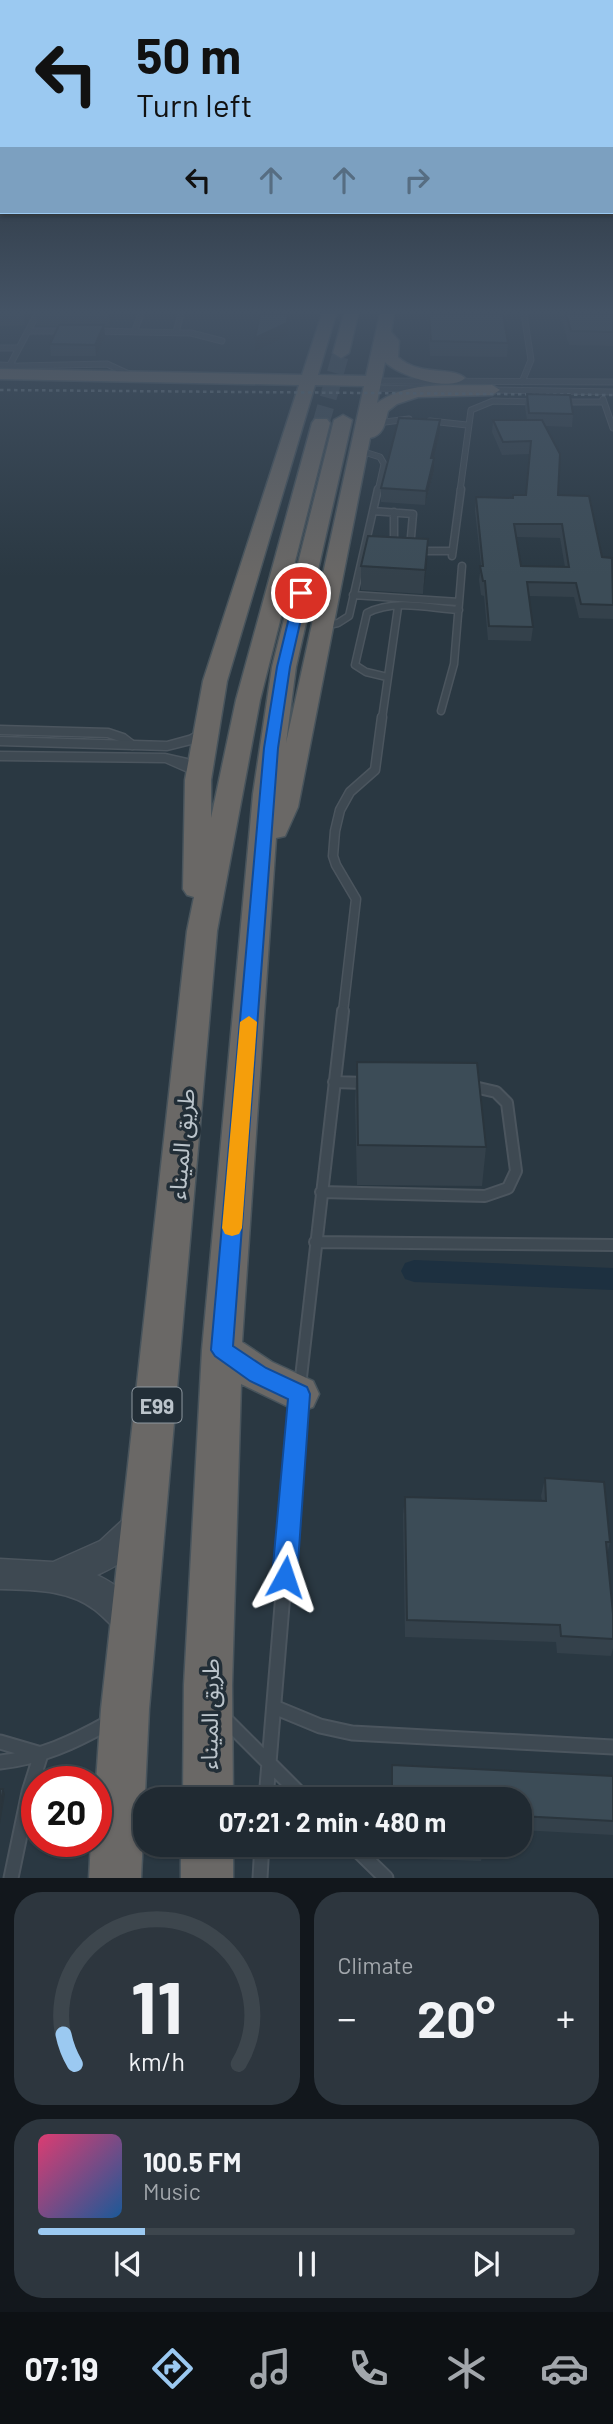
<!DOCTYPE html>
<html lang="en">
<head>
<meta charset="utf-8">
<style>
  :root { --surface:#202a32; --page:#2d363e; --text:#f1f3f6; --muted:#a2a7ac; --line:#3d464d; --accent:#9bc9f1 }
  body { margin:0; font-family:Barlow,"Noto Sans Arabic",sans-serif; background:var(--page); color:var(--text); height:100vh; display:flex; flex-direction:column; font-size:26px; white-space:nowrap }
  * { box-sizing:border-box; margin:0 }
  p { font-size:23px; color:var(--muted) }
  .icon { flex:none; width:38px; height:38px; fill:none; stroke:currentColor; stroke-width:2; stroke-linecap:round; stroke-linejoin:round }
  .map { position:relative; height:1878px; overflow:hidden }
  .panel { display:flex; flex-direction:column; gap:14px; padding:14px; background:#12171c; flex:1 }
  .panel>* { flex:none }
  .hud { position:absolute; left:0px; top:0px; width:614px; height:214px; box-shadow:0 2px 5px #0004,0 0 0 2px var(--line); background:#9bc9f1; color:#111; overflow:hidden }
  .speed { position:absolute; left:21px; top:1766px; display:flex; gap:14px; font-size:35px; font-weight:700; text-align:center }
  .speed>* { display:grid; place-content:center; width:91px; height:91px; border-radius:50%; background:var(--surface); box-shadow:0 2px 5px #0004,0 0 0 2px var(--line); line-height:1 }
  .speed .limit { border:10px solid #d22; background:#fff; color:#111 }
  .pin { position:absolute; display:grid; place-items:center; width:60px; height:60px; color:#fff; margin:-30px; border:4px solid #fff; border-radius:50%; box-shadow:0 2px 7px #0007 }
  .me { position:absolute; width:77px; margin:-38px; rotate:5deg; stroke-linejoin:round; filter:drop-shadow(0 0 5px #0008) }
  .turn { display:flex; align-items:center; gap:24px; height:147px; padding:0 21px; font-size:32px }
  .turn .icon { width:91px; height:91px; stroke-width:2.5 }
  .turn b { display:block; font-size:49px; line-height:60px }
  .lanes { display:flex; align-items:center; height:66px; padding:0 21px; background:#0003; justify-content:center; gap:35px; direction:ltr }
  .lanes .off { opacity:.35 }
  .big { font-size:52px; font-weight:700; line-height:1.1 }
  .panel .card { flex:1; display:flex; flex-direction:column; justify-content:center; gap:10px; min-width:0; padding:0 24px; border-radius:28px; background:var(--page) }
  .panel .dial { align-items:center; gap:0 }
  .dial svg { height:182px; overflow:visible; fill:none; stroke:var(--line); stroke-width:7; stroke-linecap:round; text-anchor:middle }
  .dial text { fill:var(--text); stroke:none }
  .song { display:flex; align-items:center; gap:21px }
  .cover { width:84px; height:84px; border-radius:10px; background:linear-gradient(135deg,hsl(340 70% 55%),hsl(210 70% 35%)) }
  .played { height:7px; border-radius:4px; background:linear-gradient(90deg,var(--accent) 20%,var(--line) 20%) }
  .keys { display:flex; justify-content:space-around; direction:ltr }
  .heat { display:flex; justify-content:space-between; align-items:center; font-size:38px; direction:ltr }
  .panel .tiles { flex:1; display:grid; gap:14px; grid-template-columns:1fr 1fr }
  .card:last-child { grid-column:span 2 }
  .trip { position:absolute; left:133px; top:1787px; width:399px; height:70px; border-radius:28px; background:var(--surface); box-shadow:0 2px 5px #0004,0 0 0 2px var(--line); font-weight:700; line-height:70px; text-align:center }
  .tab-bar { display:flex; height:112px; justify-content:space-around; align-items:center; background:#0d1114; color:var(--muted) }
  .tab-bar .icon { width:49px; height:49px }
  .tab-bar .on { color:var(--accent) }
  .tab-bar b { font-size:32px; color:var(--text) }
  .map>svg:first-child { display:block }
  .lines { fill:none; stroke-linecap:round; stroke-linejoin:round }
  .canal { fill:#1d3040; fill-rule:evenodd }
  .trunk-tunnel { stroke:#404d57; stroke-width:17; stroke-dasharray:17 9; stroke-linecap:butt }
  .service-far4-casing { stroke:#4b555e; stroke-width:7 }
  .service-far3-casing { stroke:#4b555e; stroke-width:9 }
  .service-far2-casing { stroke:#4b555e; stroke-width:11 }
  .service-far1-casing { stroke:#4b555e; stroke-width:14 }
  .service-casing { stroke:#4b555e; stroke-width:17 }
  .minor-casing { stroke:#4b555e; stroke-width:3 }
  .tertiary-casing { stroke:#4b555e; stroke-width:3 }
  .trunk-casing { stroke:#48545c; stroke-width:3 }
  .service-far4 { stroke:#3e4952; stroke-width:5 }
  .service-far3 { stroke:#3e4952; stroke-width:6 }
  .service-far2 { stroke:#3e4952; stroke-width:8 }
  .service-far1 { stroke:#3e4952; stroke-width:10 }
  .service { stroke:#3e4952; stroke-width:13 }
  .minor { fill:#3e4952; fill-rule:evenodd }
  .tertiary { fill:#3e4952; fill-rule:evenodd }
  .trunk { fill:#6a6866; fill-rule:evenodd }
  .rail { stroke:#606e78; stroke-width:2.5; stroke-dasharray:3.5 3.5; stroke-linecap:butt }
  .wall { fill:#34414b; fill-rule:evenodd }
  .shaded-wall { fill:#2a353d }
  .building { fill:#3c4c57; stroke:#2a353d; stroke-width:2; fill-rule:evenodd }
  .route { fill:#1a73e8; stroke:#114b97; stroke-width:2 }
  .slow { fill:#f59e0b }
  .labels { text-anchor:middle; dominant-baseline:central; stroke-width:7; stroke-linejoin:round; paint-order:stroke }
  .shield { fill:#222e37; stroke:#8d979f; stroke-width:2 }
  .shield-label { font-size:21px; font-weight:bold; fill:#bbc4cb }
  .street-label { font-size:23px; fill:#bbc4cb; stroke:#222e37 }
</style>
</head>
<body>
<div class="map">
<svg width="613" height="1878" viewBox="0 0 613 1878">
  <rect width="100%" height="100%" fill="#2a3842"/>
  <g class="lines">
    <path class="canal" d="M414 1260 613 1268V1290L414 1282 405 1279 401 1271 405 1263Z"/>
    <path class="trunk-tunnel" d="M321 423 341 353"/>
    <defs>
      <path id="service-far4" d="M28 331H68
        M93 331 191 333 222 341
        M134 332 141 314
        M176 332 181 314
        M0 348H19
        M0 365 16 366
        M10 365 37 314
        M19 366 107 364 131 375
        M372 381 613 382
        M522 382 531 360 524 314
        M371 388 422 389
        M489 390 613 392
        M603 399 613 428
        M560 402H604
        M430 421 467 425
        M377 423 409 419
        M358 450 380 457 384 464 378 491
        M460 491 471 410 493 401 536 402"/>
      <path id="service-far3" d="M373 511 413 514 410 548
        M394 512V548
        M418 551H452
        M452 556 461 489
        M353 595 459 602
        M324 626 338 623 349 616 378 489
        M387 677 366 672 355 665 367 613C395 599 429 608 459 610
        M441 711 454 664 462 566
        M382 719 398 607"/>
      <path id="service-far2" d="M0 730 108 733 123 738 132 745
        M343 1012 356 899 336 865 333 856 335 831 340 810 350 792 375 770 382 717"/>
      <path id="service-far1" d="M334 1082 365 1083
        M321 1192 485 1196 508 1188 516 1171 507 1103 496 1092 470 1086
        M315 1242 613 1245
        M300 1386 343 1011"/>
      <path id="service" d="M274 1707 320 1726 352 1733 613 1747
        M227 1721 305 1799
        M0 1742 41 1754 29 1792 11 1878
        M0 1762C40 1758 74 1742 108 1723
        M266 1799 299 1400
        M351 1844 386 1878
        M260 1878 262 1844"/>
      <path id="minor" d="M206 727 213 731 199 742 167 750 0 745V737L167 742 189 736Z
        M0 752 165 754 187 759 207 772 199 777 165 762 0 760Z"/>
      <path id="tertiary" d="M137 1512 148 1517 152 1527C142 1551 120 1565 97 1575 118 1585 140 1602 149 1624L145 1636 133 1640C117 1634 108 1620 95 1610 68 1589 32 1590 0 1589V1559L53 1562 100 1541 126 1517Z"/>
      <path id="trunk" d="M322 314H336L318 375 366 376 380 314H394L391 332 399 341 398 357C420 377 452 366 465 378 450 393 399 376 385 362L377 403C410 379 454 387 492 385L500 390 492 395 418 397 397 404 388 411C385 423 384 435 370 438L298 807 285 836 276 838 242 1342 272 1362 313 1381 319 1394 313 1407 299 1412 241 1384 232 1685 233 1799H183L184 1685 202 1350 253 794 272 667 334 420 343 415 352 420 296 667 286 743 364 386 315 385 227 681 211 780V818L236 700 312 423 315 419H327L330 423 260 700 217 931 149 1709 141 1878H89L91 1841H96V1782L101 1709 187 931 194 897 187 895 183 889 185 780 203 681 299 385 0 379V369L302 375Z
        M344 314H358L349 353 341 358 333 353Z
        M181 1844H233V1878H181Z"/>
    </defs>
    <use href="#service-far4" class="service-far4-casing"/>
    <use href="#service-far3" class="service-far3-casing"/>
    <use href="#service-far2" class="service-far2-casing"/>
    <use href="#service-far1" class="service-far1-casing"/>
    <use href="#service" class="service-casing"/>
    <use href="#minor" class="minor-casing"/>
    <use href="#tertiary" class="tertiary-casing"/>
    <use href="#trunk" class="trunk-casing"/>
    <use href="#service-far4" class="service-far4"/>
    <use href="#service-far3" class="service-far3"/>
    <use href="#service-far2" class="service-far2"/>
    <use href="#service-far1" class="service-far1"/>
    <use href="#service" class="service"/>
    <use href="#minor" class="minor"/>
    <use href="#tertiary" class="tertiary"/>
    <use href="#trunk" class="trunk"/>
    <path class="rail" d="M0 390 613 395"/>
  </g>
  <path class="wall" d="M0 314H33L25 325 0 326Z
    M36 314H116L110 326H104L105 337 96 356H51L50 344 59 326 37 325Z
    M428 314H507V315H504L508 343 507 357 430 356Z
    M560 314H613V346L569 345Z
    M527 394 573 414 572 427 546 426 558 495 602 557 613 561V619L579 618 574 597 529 596 533 627 531 641 488 640 484 596 481 595 479 580 481 566 475 511 476 497 512 498 513 495H526L530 454 502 455 492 432 493 420H527L525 407ZM517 537 560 538 565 567 521 566Z
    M440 433 433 458 434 471 425 505 381 502V488Z
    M428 539 423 594 361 590V566Z
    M357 1062 486 1147 482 1186 357 1185 355 1102Z
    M545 1478 610 1542 607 1554 613 1614V1648L611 1656 557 1653 556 1642 405 1637 403 1515 405 1497 542 1501 541 1496Z
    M392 1765 613 1776V1835L520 1830V1799H391Z
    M391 1844H484V1847L481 1861 391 1858Z"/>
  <path class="shaded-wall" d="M24 314H33L25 325Z
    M109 314H116L110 326Z
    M288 314H290L287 336 255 351V338Z
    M104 325 105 337 96 356 95 345Z
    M440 420V433L430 471 431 458Z
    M434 458V471L425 505 426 491Z
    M428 539 427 563 423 594 425 570Z
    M3 1789 5 1794 0 1824V1809Z"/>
  <path class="building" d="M260 314H288L287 323 255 338Z
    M429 314H503L508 343 431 341Z
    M566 314H613V332L571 331Z
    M59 325H104L95 345 50 344Z
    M527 394 570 395 573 414 529 413Z
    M399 418 440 420 431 458H434L426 491 381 488Z
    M493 420H542L560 454 558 495 589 496 602 557 612 558 613 605 581 604 576 583 527 582 533 627 489 626 485 581H483L480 566H483L476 497 513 498V495H526L531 441 503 442ZM514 524H562L569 567 521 566Z
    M368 536 428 539 425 570 361 566Z
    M357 1062 477 1063 486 1147 358 1145Z
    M545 1478 604 1482 610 1542H606L613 1614V1639L561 1636 560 1625 407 1620 405 1497 546 1501Z
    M392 1765 613 1776V1821L520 1816V1799H392Z
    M0 1789H3L0 1809Z
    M416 1844H484V1847Z"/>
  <linearGradient id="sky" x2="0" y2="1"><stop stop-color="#171f24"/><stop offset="0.54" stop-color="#445365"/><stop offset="1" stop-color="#445365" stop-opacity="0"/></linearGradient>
  <rect width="613" height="577" fill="url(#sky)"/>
  <path class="route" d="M301 590 307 593 290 667 278 748 233 1346 266 1368 307 1387 310 1394 297 1577 293 1585 285 1588 276 1585 272 1577 288 1399 250 1381 215 1356 211 1350 264 748 277 667 295 593Z"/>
  <path class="slow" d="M249 1016 257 1022 242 1228 239 1234 232 1236 225 1234 222 1228 240 1022Z"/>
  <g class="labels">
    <rect class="shield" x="132.5" y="1387.5" width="49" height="35" rx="5"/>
    <g class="shield-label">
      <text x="157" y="1405">E99</text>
    </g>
    <g class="street-label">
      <text transform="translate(181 1144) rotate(-85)">طريق الميناء</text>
      <text transform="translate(209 1714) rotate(-89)">طريق الميناء</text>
    </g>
  </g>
</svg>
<div class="speed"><div class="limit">20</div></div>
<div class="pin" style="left:301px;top:593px;background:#d93025"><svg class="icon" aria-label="arrive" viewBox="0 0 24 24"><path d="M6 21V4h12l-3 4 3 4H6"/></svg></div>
<svg class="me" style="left:285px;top:1577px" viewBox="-20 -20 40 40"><path d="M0-17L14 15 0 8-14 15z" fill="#1a73e8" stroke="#fff" stroke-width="4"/></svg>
<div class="trip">07:21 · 2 min · 480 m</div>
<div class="hud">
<div class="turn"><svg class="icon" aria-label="left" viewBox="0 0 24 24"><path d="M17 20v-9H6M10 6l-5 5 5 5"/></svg><div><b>50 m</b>Turn left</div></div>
<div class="lanes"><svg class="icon" aria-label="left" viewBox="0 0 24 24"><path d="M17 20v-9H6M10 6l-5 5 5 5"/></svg><svg class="icon off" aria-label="ahead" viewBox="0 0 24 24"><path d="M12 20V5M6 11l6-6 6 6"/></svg><svg class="icon off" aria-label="ahead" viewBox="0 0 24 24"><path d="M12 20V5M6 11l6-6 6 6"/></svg><svg class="icon off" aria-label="right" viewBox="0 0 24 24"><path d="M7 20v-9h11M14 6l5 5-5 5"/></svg></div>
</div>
</div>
<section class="panel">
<div class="tiles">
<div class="card dial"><svg viewBox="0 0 100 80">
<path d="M14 69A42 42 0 1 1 86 69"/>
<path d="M14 69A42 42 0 0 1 9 56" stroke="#9bc9f1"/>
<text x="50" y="56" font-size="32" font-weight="700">11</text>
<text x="50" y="72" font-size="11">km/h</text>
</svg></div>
<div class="card"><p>Climate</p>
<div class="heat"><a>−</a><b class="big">20°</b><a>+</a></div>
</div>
<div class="card">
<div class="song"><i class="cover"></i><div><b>100.5 FM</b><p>Music</p></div></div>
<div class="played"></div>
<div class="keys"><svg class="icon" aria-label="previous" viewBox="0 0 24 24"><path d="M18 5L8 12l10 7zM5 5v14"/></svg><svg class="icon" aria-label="pause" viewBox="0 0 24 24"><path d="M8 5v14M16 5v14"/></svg><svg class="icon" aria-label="next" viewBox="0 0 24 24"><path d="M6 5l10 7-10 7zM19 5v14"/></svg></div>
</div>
</div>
</section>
<nav class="tab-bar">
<b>07:19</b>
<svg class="icon on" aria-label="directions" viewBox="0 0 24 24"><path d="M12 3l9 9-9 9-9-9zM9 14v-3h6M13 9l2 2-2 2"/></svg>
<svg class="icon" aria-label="music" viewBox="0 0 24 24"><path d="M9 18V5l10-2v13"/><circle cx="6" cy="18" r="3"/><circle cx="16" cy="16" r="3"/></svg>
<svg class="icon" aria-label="phone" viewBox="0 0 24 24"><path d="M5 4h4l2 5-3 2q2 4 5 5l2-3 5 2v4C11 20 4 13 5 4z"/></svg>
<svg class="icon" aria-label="climate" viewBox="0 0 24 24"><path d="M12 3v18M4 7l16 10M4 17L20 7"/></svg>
<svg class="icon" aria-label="car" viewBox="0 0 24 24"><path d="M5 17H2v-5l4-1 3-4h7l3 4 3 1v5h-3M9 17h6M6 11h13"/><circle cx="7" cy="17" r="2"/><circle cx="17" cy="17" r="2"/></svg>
</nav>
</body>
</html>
